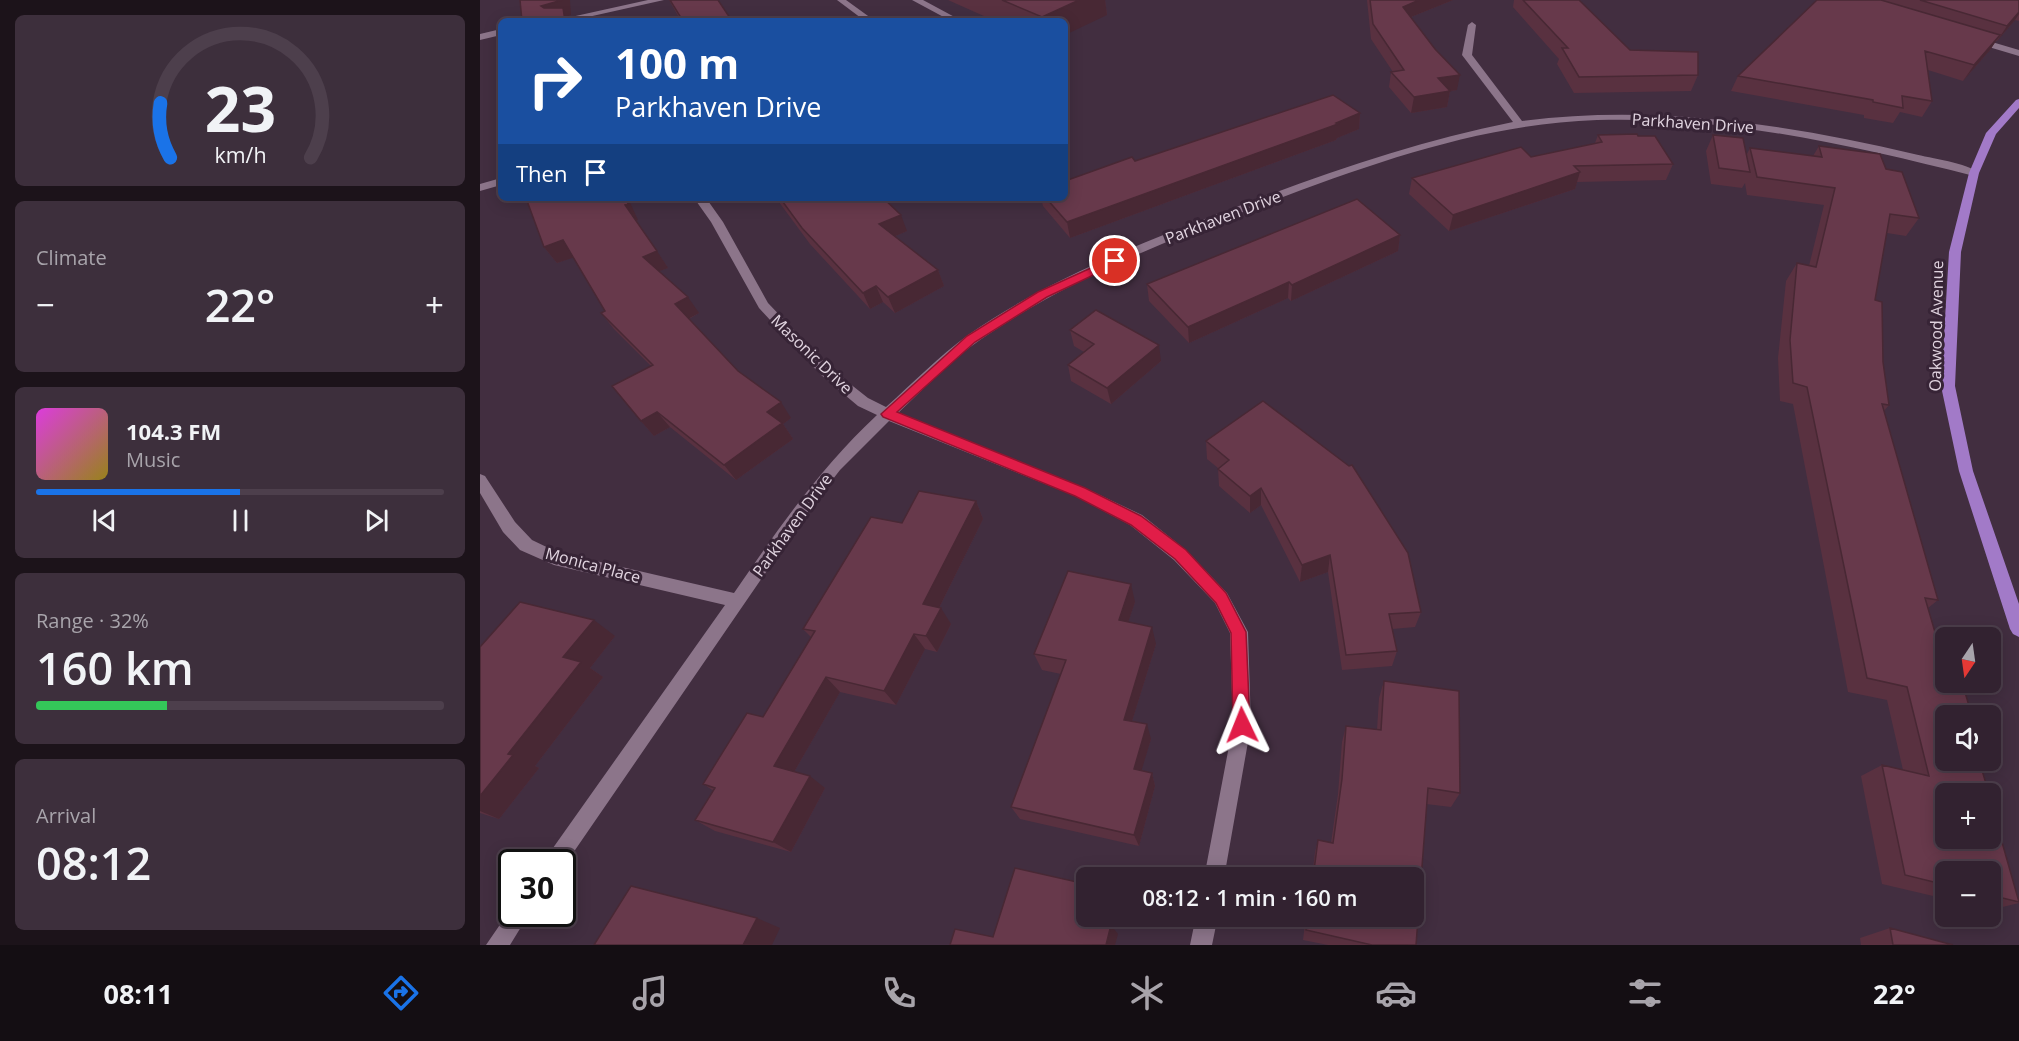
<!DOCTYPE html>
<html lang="en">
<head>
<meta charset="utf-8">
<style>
  :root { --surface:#322230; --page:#3d2f3c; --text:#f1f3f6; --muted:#a8a4ab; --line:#4d3f4c; --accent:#1a73e8 }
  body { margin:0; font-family:"Open Sans",sans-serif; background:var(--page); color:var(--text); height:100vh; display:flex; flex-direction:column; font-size:22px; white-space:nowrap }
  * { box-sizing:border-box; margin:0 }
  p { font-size:20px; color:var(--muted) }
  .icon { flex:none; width:33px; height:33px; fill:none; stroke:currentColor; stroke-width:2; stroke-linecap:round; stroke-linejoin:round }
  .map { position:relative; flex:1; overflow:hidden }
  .details { display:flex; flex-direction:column; gap:15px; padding:15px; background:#1c131a; width:480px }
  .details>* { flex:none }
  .hud { position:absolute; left:18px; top:18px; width:570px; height:183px; border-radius:9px; box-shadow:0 3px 15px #0003,0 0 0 2px var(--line); background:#1a4fa0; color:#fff; overflow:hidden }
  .needle { width:39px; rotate:193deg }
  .controls { position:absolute; left:1455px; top:627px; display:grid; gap:12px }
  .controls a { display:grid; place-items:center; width:66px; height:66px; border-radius:9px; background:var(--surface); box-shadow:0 3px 15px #0003,0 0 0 2px var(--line); font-size:30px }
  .speed { position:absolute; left:18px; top:849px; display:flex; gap:12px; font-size:30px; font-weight:700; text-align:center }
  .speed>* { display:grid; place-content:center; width:78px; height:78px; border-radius:50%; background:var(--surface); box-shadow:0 3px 15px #0003,0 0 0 2px var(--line); line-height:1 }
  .speed .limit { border:3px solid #111; border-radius:9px; background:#fff; color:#111 }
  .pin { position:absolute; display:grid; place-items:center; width:51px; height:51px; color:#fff; margin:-26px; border:3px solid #fff; border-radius:50%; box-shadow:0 2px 6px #0007 }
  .me { position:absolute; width:66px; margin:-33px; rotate:358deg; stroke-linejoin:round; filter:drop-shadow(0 0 4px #0008) }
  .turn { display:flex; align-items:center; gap:21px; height:126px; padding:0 18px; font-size:27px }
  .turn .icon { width:78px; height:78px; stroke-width:2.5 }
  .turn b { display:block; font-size:42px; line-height:51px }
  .then { display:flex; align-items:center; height:57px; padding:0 18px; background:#0003; gap:12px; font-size:22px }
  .big { font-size:45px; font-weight:600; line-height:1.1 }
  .details .tile { flex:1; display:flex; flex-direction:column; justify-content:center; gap:9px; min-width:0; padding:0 21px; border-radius:9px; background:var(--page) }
  .details .dial { align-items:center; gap:0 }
  .dial svg { height:156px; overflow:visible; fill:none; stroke:var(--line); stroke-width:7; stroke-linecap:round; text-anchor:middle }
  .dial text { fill:var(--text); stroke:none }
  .song { display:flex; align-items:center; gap:18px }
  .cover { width:72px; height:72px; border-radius:9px; background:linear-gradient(135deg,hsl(300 70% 55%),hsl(50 70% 35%)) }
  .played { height:6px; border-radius:3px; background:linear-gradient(90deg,var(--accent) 50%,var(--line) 50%) }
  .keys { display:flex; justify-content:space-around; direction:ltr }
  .heat { display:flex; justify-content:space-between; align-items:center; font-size:33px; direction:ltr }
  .charge { height:9px; border-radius:4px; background:linear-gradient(90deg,#34c759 32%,var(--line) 0) }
  .trip { position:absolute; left:596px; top:867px; width:348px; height:60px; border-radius:9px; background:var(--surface); box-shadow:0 3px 15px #0003,0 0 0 2px var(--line); font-weight:600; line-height:60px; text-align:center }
  .tabs { display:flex; height:96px; justify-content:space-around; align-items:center; background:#140e13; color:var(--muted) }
  .tabs .icon { width:42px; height:42px }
  .tabs .selected { color:var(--accent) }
  .tabs b { font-size:27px; color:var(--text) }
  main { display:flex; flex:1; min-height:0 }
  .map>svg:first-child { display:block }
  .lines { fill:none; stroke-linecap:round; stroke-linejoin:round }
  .minor { fill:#8c758a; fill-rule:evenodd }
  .major { fill:#a27ac8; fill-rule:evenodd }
  .wall { fill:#593140 }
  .shaded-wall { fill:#482834 }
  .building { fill:#67394b; stroke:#482834; stroke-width:1.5 }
  .route { fill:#e11d48; stroke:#92132f; stroke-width:1.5 }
  .labels { text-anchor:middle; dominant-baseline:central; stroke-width:6; stroke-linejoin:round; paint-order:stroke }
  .street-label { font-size:16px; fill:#e1d4e0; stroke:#372436 }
</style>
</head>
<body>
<main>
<section class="details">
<div class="tile dial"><svg viewBox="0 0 100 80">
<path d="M14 69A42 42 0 1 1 86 69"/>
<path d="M14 69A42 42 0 0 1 9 41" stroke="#1a73e8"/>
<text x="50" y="56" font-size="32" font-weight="700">23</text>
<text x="50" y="72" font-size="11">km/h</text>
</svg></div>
<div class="tile"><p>Climate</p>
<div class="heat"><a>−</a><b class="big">22°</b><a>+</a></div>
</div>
<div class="tile">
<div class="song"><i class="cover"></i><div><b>104.3 FM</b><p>Music</p></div></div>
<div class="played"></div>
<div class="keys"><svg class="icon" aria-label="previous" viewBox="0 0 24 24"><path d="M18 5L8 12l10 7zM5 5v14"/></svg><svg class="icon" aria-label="pause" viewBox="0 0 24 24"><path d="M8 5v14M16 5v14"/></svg><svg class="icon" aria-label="next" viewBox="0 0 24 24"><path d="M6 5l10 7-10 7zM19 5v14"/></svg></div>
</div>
<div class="tile"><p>Range · 32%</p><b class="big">160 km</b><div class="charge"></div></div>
<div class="tile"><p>Arrival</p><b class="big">08:12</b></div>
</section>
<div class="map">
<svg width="1539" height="945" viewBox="0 0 1539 945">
  <rect width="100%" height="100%" fill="#422e40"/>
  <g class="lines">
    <path class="minor" d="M168 0H184L90 21H73Z
      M357 0H366L395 21H385Z
      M432 0H443L482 21H471Z
      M992 22 996 25 992 55 1042 121C1174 104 1306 124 1434 154 1450 158 1488 163 1499 173L1494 176C1371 145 1245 116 1117 120 998 124 887 165 776 207 681 243 585 281 500 340 471 360 445 388 418 413L605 488 662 515 706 550 747 593 768 632 771 725 744 878H724L753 725 750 633 735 603 694 560 650 525 595 496 409 421 360 470 326 514 82 869V862H65L68 855 245 605 74 565 40 550 23 532 0 493V474L5 476 35 522 52 540 77 552 254 593C298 529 340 468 397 415L378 406 340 374 279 308 231 222 214 198H226L243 222 288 303 350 368 388 398 406 407C433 383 459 356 488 335 570 278 665 241 759 206 849 172 938 141 1033 122L982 55 988 25Z
      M21 29V35L0 40V34Z
      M1495 37 1539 50V56L1492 42 1491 40Z
      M21 178V185L0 191V184Z
      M32 907V914H49L30 945H6Z
      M716 916H738L732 945H710Z"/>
    <path class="major" d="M1539 99V108L1516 134 1499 173 1481 252 1475 386 1493 471 1539 604V637L1533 634 1530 629 1479 471 1461 386 1469 252 1489 173 1506 133 1536 100Z"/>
  </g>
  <path class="wall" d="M189 0 252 21H201Z
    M468 0H625L627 15 585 21H515Z
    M887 0H973L931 17 977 90 970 91 967 107 931 113 909 87 911 72H913L891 39Z
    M1034 0H1099L1150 50 1218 75 1211 91 1094 93 1077 64 1079 59 1033 7Z
    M1337 0H1539V21L1535 20 1517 41H1516L1510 50 1483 81 1448 70 1452 101 1442 117 1420 112 1413 123 1384 118V115L1251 91 1258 76Z
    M880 113 879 129 857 138 856 140 590 238 563 206 561 198H585L655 161Z
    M1118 135 1158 136 1193 164 1186 180 1097 182 1095 189 969 231 929 194 932 178 1051 157 1115 143Z
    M1233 135 1267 154 1270 148 1333 156 1339 146 1406 169 1439 218 1426 236 1407 233 1395 300 1409 405 1404 411 1458 600 1448 608 1466 716 1539 903 1510 910V872H1466V899L1402 884 1381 776 1402 765 1423 770 1407 700 1368 692 1313 404 1300 401 1298 358 1306 281 1317 263 1329 266 1344 205 1267 195 1265 183 1262 188 1231 184 1226 151Z
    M296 198H403L427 231 415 236 458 270 464 286 415 313 403 302 390 309 330 244Z
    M158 220 156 221 188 268 179 271 219 313 209 319 258 371 311 418 303 424 313 439 256 480 190 427 174 436 161 421 171 366 134 329 121 313 125 311 93 257 77 263 64 247Z
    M920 235 918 251 811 301 808 298 709 343 669 301 667 284Z
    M590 330 681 361 631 404 591 381 588 365 604 352 594 346Z
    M726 441 941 612 935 627 912 629 917 651 912 666 862 670 848 572 820 582 781 505 770 513 739 486 738 468 727 459Z
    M496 501 503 519 459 608 471 624 457 652 445 649 416 705 360 692 314 772 345 788 311 852 235 831 215 820 234 791 223 784 283 717 332 638 323 629 422 523Z
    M655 602 648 622 676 644 652 721 671 739 661 770 672 773 675 786 659 846 540 819 531 807 581 674 562 670 554 654Z
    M135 636 110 668 123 677 55 766 59 768 19 819 0 813V647Z
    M904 681 980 793 971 807 946 804 936 945H848L823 940 826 916H933V878H832L835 852 838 840 851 843 858 794 862 742 866 726 897 730 899 698Z
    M1410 928 1473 945H1381L1380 938Z"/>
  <path class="shaded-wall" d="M82 0H90L91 15 88 16 91 21H71L61 6Z
    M599 0H625L627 15 585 35V21H563L562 17Z
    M939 0H973L921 21 923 7Z
    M1539 12V14L1535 20 1517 41 1527 26Z
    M1520 35 1510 50 1483 81 1494 65Z
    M980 75 977 90 970 91 967 107 931 113 934 97 958 78Z
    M880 113 879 129 857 138 856 140 590 238 587 222Z
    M1100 172 1095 189 969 231 973 215Z
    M145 198H148L158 220 156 221 145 205Z
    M421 215 427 231 406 240 399 224Z
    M920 235 918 251 811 301 812 285Z
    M83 240 95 257 77 263 64 247Z
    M177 251 188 268 174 273 163 257Z
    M458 270 464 286 415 313 408 297Z
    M809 282 808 298 709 343 708 327Z
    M396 286 403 302 390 309 383 293Z
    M208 297 219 313 206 320 195 304Z
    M679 345 681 361 631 404 627 388Z
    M301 402 311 418 303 424 313 439 256 480 244 465 287 412Z
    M177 412 190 427 174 436 161 421Z
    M781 488V505L770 513V496Z
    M496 501 503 519 453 620 443 604Z
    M850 555 848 572 820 582 822 565Z
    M651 584 655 602 643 637 639 620Z
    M461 608 471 624 457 652 446 636Z
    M114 620 135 636 110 668 123 677 55 766 59 768 19 819 0 811V796L28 754 83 657Z
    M672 627 676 644 648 734 644 720Z
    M434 634 445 649 416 705 404 691Z
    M346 677 360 692 310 779 294 766Z
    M667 724 671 739 658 782 654 769Z
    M672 773 675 786 659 846 654 835Z
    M330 776 345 788 311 852 293 842Z
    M618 916H628L624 932 616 922Z
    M277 918 300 928 292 945H263Z
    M631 925 638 934 635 945H626Z"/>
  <path class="building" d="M40 0H82L61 6 64 8H83L85 21H42Z
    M190 0H238L252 21H203Z
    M522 0H599L562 17Z
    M890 0H939L923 7 955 49 980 75 958 78 970 91 934 97 911 72 924 70 893 24Z
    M1043 0H1099L1150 50 1218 52V75L1099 77 1082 48H1088Z
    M1337 0H1401L1520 35 1494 65 1445 51 1452 101 1422 96 1423 108 1393 102V100L1258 76Z
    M1440 0H1539V12L1527 26Z
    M19 35H21V51Z
    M853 95 880 113 856 123 858 124 587 222 566 198H585V181L652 157 655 161Z
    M1157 134 1158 136H1175L1193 164 1094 166 1100 172 973 215 932 178 1041 147 1051 157 1122 142 1118 135Z
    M1233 135 1263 138 1270 172 1239 168Z
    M1339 146 1400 154 1406 169 1422 172 1439 218 1410 214 1395 300 1402 302 1403 362 1409 405 1402 404 1458 600 1445 598 1466 670V682H1482L1492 716H1466V760H1499L1509 794H1466V838H1510V800L1539 902 1510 895V872H1466V885L1425 875 1402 765 1449 776 1427 687 1387 678 1327 387 1313 383 1310 340 1317 263 1336 267 1355 188 1277 177 1270 148 1342 157Z
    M46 198H145L148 204 145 205 177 251 163 257 208 297 195 304 258 371 301 402 287 412 302 423 244 465 177 412 161 421 132 386 173 365 121 313 125 311 83 240 64 247Z
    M300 198H403L421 215 399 224 458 270 408 297 396 286 383 293 322 228Z
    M877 199 920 235 812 285 809 282 708 327 667 284Z
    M616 310 679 345 627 388 588 365 614 344 590 330Z
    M783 401 869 466 872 465 928 553 941 612 909 614 917 651 866 655 850 555 822 565 781 488 770 496 738 469 749 460 726 441Z
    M439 491 496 501 443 604 461 608 446 636 434 634 404 691 346 677 294 766 330 776 293 842 215 820 235 788 223 784 267 713 283 717 335 631 323 629 391 517 422 523Z
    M588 571 651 584 639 620 672 627 644 720 667 724 654 769 672 773 654 835 531 807 586 660 554 654Z
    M40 602 114 620 83 657 101 662 28 754 33 755 0 796V647Z
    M904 681 979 691 980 793 948 788 936 945H892L826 930 828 916H933V878H833L838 840 853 843 862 779 866 726 901 730Z
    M535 868 606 884V916H618L616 922 631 925 626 945H470L475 929 513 937Z
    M151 886 277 918 263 945H114Z
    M1410 928 1473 945H1413Z"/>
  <path class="route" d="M635 257 639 258V263L567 297 495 342 417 412 605 488 661 516 706 550 746 593 766 632 770 725 768 731 762 734 756 731 753 725 751 633 736 603 695 559 651 525 595 496 403 417 401 414 487 336 558 292Z"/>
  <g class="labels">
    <g class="street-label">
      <text transform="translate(1213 123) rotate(4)">Parkhaven Drive</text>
      <text transform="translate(743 217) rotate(-21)">Parkhaven Drive</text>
      <text transform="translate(1456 326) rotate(-89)">Oakwood Avenue</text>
      <text transform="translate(332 354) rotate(44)">Masonic Drive</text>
      <text transform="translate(312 525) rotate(-54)">Parkhaven Drive</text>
      <text transform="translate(113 565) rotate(15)">Monica Place</text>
    </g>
  </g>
</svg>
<div class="controls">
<a><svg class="needle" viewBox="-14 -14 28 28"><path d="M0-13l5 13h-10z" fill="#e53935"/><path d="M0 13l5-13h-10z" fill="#a8a4ab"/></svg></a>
<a><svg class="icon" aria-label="sound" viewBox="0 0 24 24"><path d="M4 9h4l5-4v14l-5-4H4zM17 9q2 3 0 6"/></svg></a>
<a>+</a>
<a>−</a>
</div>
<div class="speed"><div class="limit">30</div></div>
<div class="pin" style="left:635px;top:261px;background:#d93025"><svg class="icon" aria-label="arrive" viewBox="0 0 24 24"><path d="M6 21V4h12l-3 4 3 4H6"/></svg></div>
<svg class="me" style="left:762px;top:725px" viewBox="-20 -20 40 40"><path d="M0-17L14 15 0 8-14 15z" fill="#e11d48" stroke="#fff" stroke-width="4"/></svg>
<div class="trip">08:12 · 1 min · 160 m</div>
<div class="hud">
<div class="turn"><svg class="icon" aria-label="right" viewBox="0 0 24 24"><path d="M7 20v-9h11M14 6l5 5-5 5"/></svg><div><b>100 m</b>Parkhaven Drive</div></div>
<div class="then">Then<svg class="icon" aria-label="arrive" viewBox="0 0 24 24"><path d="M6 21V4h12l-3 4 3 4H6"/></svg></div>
</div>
</div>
</main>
<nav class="tabs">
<b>08:11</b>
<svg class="icon selected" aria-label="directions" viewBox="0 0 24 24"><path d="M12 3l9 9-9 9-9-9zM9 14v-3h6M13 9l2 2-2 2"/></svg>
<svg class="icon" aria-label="music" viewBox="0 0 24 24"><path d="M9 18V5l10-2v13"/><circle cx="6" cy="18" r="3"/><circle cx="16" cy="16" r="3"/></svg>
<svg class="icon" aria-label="phone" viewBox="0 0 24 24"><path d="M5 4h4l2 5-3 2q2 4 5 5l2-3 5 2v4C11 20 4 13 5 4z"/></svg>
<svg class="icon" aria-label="climate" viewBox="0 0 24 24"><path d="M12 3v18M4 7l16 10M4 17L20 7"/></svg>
<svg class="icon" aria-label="car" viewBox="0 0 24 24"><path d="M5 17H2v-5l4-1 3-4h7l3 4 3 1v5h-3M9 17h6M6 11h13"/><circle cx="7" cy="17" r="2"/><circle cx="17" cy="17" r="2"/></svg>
<svg class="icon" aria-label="filters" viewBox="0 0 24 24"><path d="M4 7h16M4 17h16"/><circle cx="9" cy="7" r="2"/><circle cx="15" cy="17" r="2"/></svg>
<b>22°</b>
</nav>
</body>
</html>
